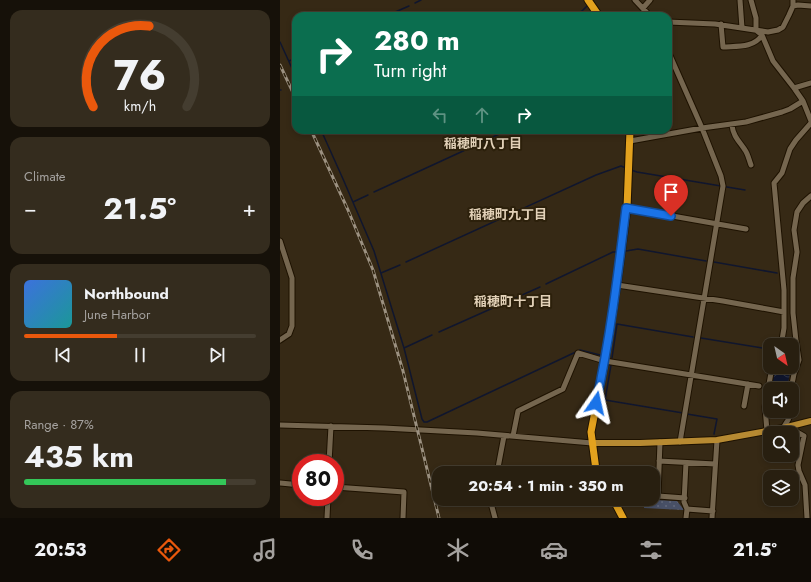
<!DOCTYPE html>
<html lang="en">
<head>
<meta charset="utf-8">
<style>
  :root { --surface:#281f10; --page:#342c1e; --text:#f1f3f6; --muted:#a5a29f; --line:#443d30; --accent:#ea580c }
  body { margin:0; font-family:Jost,"Noto Sans JP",sans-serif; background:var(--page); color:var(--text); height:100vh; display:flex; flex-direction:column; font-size:15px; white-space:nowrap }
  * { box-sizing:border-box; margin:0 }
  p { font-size:13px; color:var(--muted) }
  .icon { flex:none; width:22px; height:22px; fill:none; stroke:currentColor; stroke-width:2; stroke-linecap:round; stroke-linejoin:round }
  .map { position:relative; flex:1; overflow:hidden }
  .panel { display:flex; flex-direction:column; gap:10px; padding:10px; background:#161109; width:280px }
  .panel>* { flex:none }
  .top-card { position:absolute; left:12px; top:12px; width:380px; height:122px; border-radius:12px; box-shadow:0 2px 6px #0003,0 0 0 1px var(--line); background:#0b6e4f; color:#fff; overflow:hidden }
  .needle { width:26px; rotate:146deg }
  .buttons { position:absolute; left:483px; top:338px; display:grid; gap:8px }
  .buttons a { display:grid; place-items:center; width:36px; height:36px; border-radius:8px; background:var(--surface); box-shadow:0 2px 6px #0003,0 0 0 1px var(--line); font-size:20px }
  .speed { position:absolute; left:12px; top:454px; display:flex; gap:8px; font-size:20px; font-weight:700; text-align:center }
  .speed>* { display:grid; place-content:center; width:52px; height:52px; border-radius:50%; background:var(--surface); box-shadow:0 2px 6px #0003,0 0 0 1px var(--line); line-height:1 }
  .speed .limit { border:6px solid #d22; background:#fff; color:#111 }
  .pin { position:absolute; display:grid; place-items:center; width:34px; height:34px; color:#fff; margin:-41px -17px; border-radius:50% 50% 50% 0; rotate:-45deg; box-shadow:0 0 4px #0007 }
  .pin .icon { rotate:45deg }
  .me { position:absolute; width:44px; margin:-22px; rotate:11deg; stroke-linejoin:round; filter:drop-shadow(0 0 3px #0008) }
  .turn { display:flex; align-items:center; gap:14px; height:84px; padding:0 16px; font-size:18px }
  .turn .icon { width:52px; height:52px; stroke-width:2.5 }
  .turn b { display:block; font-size:28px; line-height:34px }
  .lanes { display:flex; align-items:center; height:38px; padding:0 16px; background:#0003; justify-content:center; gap:20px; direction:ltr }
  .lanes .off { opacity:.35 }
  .big { font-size:30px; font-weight:700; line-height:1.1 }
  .panel .card { flex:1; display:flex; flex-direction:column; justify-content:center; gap:6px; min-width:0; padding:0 14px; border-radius:12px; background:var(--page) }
  .panel .dial { align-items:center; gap:0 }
  .dial svg { height:104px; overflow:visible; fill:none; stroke:var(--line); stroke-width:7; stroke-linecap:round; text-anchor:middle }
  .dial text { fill:var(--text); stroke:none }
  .song { display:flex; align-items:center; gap:12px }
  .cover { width:48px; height:48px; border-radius:6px; background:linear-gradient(135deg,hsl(220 70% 55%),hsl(180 70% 35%)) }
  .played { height:4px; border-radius:2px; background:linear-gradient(90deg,var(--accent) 40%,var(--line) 40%) }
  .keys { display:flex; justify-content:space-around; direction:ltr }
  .heat { display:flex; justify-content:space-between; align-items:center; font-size:22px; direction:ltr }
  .charge { height:6px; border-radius:3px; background:linear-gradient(90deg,#34c759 87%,var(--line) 0) }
  .trip { position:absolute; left:152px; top:466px; width:228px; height:40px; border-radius:12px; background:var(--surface); box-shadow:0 2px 6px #0003,0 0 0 1px var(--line); font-weight:700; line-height:40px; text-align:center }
  .tabs { display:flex; height:64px; justify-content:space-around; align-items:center; background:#100c06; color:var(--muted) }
  .tabs .icon { width:28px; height:28px }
  .tabs .on { color:var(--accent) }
  .tabs b { font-size:18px; color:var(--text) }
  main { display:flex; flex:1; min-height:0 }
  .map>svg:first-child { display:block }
  .park { fill:url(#park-dots) }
  .water { fill:url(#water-waves) }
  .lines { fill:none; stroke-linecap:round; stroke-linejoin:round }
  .stream { stroke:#10162e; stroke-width:1.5 }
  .minor-casing { stroke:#1e1201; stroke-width:7 }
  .major-casing { stroke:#1e1201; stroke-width:8 }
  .highway-casing { stroke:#1e1201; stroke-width:9 }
  .minor { stroke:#75664f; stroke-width:5 }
  .major { stroke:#b78a32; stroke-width:6 }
  .highway { stroke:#e3a21e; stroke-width:7 }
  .rail-casing { stroke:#9c9181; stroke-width:3 }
  .rail { stroke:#2c200b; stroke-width:1.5; stroke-dasharray:4.5; stroke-linecap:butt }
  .route-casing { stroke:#114b97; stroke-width:10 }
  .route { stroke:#1a73e8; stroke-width:7 }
  .labels { text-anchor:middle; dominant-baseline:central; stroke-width:4; stroke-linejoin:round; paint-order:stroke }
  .neighbourhood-label { font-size:13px; font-weight:bold; fill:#e2d1b8; stroke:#2c200b }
</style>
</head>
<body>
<main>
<section class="panel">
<div class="card dial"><svg viewBox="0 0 100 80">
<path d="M14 69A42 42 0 1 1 86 69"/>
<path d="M14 69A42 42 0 0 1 57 7" stroke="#ea580c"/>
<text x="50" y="56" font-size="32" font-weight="700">76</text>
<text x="50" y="72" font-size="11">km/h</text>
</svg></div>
<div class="card"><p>Climate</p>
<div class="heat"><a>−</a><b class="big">21.5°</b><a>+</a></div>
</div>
<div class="card">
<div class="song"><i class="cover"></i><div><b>Northbound</b><p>June Harbor</p></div></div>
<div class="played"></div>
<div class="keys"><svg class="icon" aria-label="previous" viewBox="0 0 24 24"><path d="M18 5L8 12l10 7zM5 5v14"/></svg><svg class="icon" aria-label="pause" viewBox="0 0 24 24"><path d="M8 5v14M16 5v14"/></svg><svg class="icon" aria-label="next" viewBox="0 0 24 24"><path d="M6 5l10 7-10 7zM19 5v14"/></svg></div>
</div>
<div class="card"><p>Range · 87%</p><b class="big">435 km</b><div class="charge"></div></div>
</section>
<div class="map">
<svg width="531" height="518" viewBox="0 0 531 518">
  <defs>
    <pattern id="park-dots" width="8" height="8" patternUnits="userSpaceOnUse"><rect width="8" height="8" fill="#485066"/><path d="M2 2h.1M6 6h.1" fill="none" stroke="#63697b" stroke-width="1.8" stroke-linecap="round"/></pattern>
    <pattern id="water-waves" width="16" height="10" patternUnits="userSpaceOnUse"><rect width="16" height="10" fill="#10162e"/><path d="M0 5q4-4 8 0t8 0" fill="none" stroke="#33384c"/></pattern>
  </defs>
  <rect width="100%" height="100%" fill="#362915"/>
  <path class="park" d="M373 496 374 500 397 501 404 510 364 508 365 499H373Z"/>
  <path class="water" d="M495 367H511L507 389H491Z"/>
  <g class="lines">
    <path class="stream" d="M135 3 141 0
      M106 16 129 6
      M292 16 302 11 308 5
      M0 42 16 77
      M9 61 16 58
      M0 90H1
      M41 130 63 179 94 251 124 348 142 419 144 422H147L300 350 320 355
      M200 143 228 130
      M351 170 357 172 465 190
      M94 192 194 146
      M73 202 88 195
      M346 251 358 249 426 261
      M126 262 316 175 341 166 346 168
      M434 262 497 273
      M101 273 120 265
      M266 284 333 252H337
      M159 332 260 287
      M421 338 488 349
      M124 348 152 335
      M332 358 337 324 413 337
      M331 365 325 400 403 413
      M407 414 437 419 434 434"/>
    <defs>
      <path id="minor" d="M355 0 370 16
        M460 0 462 28
        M471 0 476 18V30
        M513 6 518 5 531 6
        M363 8 370 0
        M388 22 435 24 488 32 498 30 503 27 509 15 513 6V0
        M441 24 443 47C457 46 474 48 482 35
        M477 31 482 35 493 61 514 88 523 101 531 121
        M388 51 422 128 441 176 443 186 400 442
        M514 88 531 83
        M452 125C453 136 459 141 465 150 468 154 469 160 471 165
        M350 141 422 128 466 122 502 112 510 109 523 101
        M347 208 466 229
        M0 241 12 278V326L9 334 0 340
        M337 285 443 301 504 312
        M502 340 516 341
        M500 345 502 340 504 328V290L494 183 502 173 510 149 516 140 531 123
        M511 389 514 374 519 360 516 341 513 313V278L517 252 514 230 517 212 523 203 531 196
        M464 406 468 384
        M0 425 104 428 197 433 312 443
        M508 427 524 436 518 465 519 471 525 485 527 518
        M503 428 508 420 512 411
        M487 431 485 407 492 367
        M233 436 238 411 283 389 298 353 325 361 479 386
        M380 442 378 496 405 498
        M379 461 435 464
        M49 463 51 426
        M406 463 404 502 407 509 406 518
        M217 473 224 436
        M0 483 21 485
        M55 487 124 492 123 518
        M212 499 211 503 215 518
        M407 509 433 511
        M47 518 48 497
        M432 518 437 440"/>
      <path id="major" d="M312 443H360L437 440 503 428 531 421"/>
      <path id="highway" d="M308 0 319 16
        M318 473 316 470 311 432 325 361 337 285 347 208 350 130
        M333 499 343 518"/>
    </defs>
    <use href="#minor" class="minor-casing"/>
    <use href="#major" class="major-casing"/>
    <use href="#highway" class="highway-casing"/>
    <use href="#minor" class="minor"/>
    <use href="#major" class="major"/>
    <use href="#highway" class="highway"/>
    <defs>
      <path id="rail" d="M0 65 16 99
        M31 130 68 210 93 270 123 371 159 518"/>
    </defs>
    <use href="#rail" class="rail-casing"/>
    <use href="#rail" class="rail"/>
  </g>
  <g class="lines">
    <defs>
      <path id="route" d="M316 403C330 339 338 274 346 208L391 216"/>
    </defs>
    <use href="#route" class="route-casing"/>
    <use href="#route" class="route"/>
  </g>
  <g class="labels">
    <g class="neighbourhood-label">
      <text x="203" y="143">稲穂町八丁目</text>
      <text x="228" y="214">稲穂町九丁目</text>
      <text x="233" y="301">稲穂町十丁目</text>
    </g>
  </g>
</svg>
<div class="buttons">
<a><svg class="needle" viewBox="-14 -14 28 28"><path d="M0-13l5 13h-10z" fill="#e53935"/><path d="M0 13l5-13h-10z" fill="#a5a29f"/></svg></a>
<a><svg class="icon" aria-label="sound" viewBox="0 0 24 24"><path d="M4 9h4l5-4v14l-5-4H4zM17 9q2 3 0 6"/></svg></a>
<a><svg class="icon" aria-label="search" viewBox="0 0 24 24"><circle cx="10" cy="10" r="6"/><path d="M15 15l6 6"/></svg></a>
<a><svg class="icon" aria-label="layers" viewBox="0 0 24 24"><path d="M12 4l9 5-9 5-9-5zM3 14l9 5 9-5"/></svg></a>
</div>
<div class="speed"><div class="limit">80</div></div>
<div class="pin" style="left:391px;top:216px;background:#d93025"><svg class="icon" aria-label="arrive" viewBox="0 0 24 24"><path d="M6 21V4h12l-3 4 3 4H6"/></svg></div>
<svg class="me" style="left:316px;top:403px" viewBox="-20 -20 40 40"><path d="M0-17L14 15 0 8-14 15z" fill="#1a73e8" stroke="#fff" stroke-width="4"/></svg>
<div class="trip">20:54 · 1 min · 350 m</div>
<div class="top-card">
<div class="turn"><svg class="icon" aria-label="right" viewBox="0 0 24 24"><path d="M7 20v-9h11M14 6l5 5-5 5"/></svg><div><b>280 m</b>Turn right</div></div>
<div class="lanes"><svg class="icon off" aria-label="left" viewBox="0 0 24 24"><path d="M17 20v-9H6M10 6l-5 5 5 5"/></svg><svg class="icon off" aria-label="ahead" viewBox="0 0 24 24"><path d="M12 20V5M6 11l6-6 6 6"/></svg><svg class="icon" aria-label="right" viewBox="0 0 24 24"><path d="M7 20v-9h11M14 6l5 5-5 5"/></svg></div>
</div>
</div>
</main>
<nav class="tabs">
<b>20:53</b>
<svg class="icon on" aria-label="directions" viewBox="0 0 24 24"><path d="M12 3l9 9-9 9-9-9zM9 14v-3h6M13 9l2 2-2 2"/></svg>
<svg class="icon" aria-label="music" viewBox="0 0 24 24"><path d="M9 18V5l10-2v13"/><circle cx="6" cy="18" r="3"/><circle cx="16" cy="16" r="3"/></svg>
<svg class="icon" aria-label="phone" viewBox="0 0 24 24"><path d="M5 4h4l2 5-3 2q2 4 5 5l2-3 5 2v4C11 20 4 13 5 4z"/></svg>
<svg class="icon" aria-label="climate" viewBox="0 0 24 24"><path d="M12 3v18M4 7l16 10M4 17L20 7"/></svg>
<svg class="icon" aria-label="car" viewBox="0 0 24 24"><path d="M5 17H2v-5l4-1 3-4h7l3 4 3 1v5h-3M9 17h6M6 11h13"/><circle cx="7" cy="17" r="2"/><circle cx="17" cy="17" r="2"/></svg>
<svg class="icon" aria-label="filters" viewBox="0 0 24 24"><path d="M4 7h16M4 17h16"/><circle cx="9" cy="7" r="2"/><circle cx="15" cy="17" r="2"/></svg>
<b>21.5°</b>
</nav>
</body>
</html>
